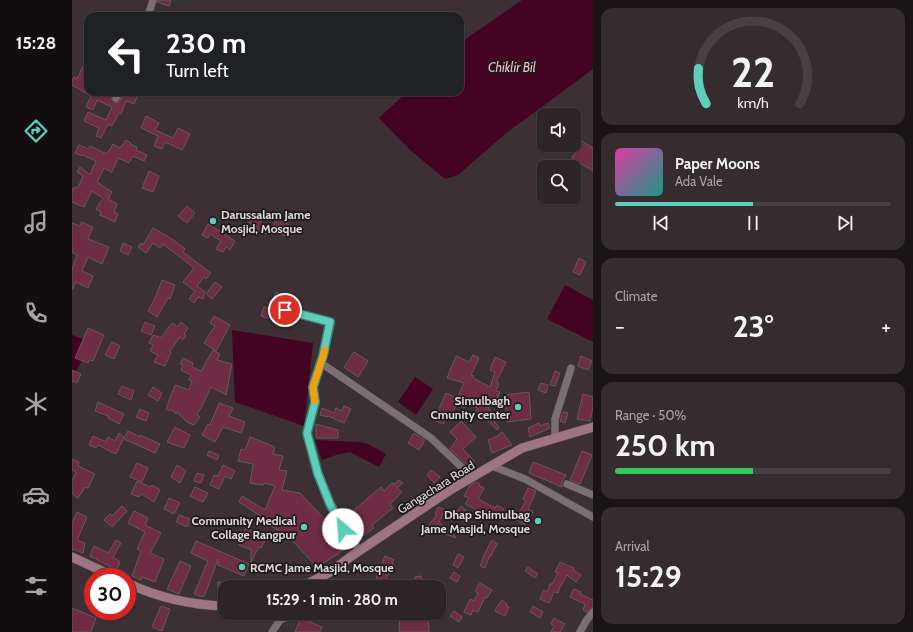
<!DOCTYPE html>
<html lang="en">
<head>
<meta charset="utf-8">
<style>
  :root { --surface:#2d2427; --page:#352c2f; --text:#f1f3f6; --muted:#a7a4a7; --line:#484144; --accent:#5dceb9 }
  body { margin:0; font-family:Cabin,sans-serif; background:var(--page); color:var(--text); height:100vh; display:flex; flex-direction:column; font-size:15px; white-space:nowrap }
  * { box-sizing:border-box; margin:0 }
  p { font-size:13px; color:var(--muted) }
  .icon { flex:none; width:22px; height:22px; fill:none; stroke:currentColor; stroke-width:2; stroke-linecap:round; stroke-linejoin:round }
  .map { position:relative; flex:1; overflow:hidden }
  .details { display:flex; flex-direction:column; gap:8px; padding:8px; background:#191415; width:320px }
  .details>* { flex:none }
  .guide { position:absolute; left:12px; top:12px; width:380px; height:84px; border-radius:12px; box-shadow:0 1px 3px #0004,0 0 0 1px var(--line); background:#202124; color:#fff; overflow:hidden }
  .tools { position:absolute; left:465px; top:108px; display:grid; gap:8px }
  .tools a { display:grid; place-items:center; width:44px; height:44px; border-radius:8px; background:var(--surface); box-shadow:0 1px 3px #0004,0 0 0 1px var(--line); font-size:20px }
  .speed { position:absolute; left:12px; top:568px; display:flex; gap:8px; font-size:20px; font-weight:700; text-align:center }
  .speed>* { display:grid; place-content:center; width:52px; height:52px; border-radius:50%; background:var(--surface); box-shadow:0 1px 3px #0004,0 0 0 1px var(--line); line-height:1 }
  .speed .limit { border:6px solid #d22; background:#fff; color:#111 }
  .pin { position:absolute; display:grid; place-items:center; width:34px; height:34px; color:#fff; margin:-17px; border:2px solid #fff; border-radius:50%; box-shadow:0 1px 4px #0007 }
  .me { position:absolute; width:44px; margin:-22px; rotate:333deg; stroke-linejoin:round; filter:drop-shadow(0 0 3px #0008) }
  .turn { display:flex; align-items:center; gap:14px; height:84px; padding:0 16px; font-size:18px }
  .turn .icon { width:52px; height:52px; stroke-width:2.5 }
  .turn b { display:block; font-size:28px; line-height:34px }
  .big { font-size:30px; font-weight:700; line-height:1.1 }
  .details .card { flex:1; display:flex; flex-direction:column; justify-content:center; gap:6px; min-width:0; padding:0 14px; border-radius:12px; background:var(--page) }
  .details .dial { align-items:center; gap:0 }
  .dial svg { height:104px; overflow:visible; fill:none; stroke:var(--line); stroke-width:7; stroke-linecap:round; text-anchor:middle }
  .dial text { fill:var(--text); stroke:none }
  .song { display:flex; align-items:center; gap:12px }
  .cover { width:48px; height:48px; border-radius:6px; background:linear-gradient(135deg,hsl(320 70% 55%),hsl(170 70% 35%)) }
  .played { height:4px; border-radius:2px; background:linear-gradient(90deg,var(--accent) 50%,var(--line) 50%) }
  .keys { display:flex; justify-content:space-around; direction:ltr }
  .heat { display:flex; justify-content:space-between; align-items:center; font-size:22px; direction:ltr }
  .charge { height:6px; border-radius:3px; background:linear-gradient(90deg,#34c759 50%,var(--line) 0) }
  .trip { position:absolute; left:146px; top:580px; width:228px; height:40px; border-radius:12px; background:var(--surface); box-shadow:0 1px 3px #0004,0 0 0 1px var(--line); font-weight:700; line-height:40px; text-align:center }
  main { display:flex; flex:1; min-height:0 }
  .tab-bar { display:flex; flex-direction:column; width:72px; justify-content:space-around; align-items:center; background:#120e10; color:var(--muted) }
  .tab-bar .icon { width:28px; height:28px }
  .tab-bar .current { color:var(--accent) }
  .tab-bar b { font-size:18px; color:var(--text) }
  .map>svg:first-child { display:block }
  .water { fill:#430321 }
  .building { fill:#6e2c45; stroke:#65595c }
  .lines { fill:none; stroke-linecap:round; stroke-linejoin:round }
  .street-casing { stroke:#574e51; stroke-width:8 }
  .secondary-casing { stroke:#574e51; stroke-width:10 }
  .street { stroke:#7c6f72; stroke-width:7 }
  .secondary { stroke:#9f7582; stroke-width:9 }
  .route-casing { stroke:#3c8678; stroke-width:10 }
  .route { stroke:#5dceb9; stroke-width:7 }
  .slow { stroke:#f59e0b; stroke-width:7 }
  .poi-dot { fill:#5dceb9; stroke:#1f1a1b; stroke-width:1.5 }
  .labels { text-anchor:middle; dominant-baseline:central; stroke-width:3.5; stroke-linejoin:round; paint-order:stroke }
  .poi-label { font-size:12px; font-weight:bold; fill:#e1dadc; stroke:#1f1a1b; text-anchor:end }
  .street-label { font-size:12px; fill:#e1dadc; stroke:#1f1a1b }
  .water-label { font-size:13px; font-style:italic; fill:#f8b9cc; stroke:#1f1a1b }
</style>
</head>
<body>
<main>
<nav class="tab-bar">
<b>15:28</b>
<svg class="icon current" aria-label="directions" viewBox="0 0 24 24"><path d="M12 3l9 9-9 9-9-9zM9 14v-3h6M13 9l2 2-2 2"/></svg>
<svg class="icon" aria-label="music" viewBox="0 0 24 24"><path d="M9 18V5l10-2v13"/><circle cx="6" cy="18" r="3"/><circle cx="16" cy="16" r="3"/></svg>
<svg class="icon" aria-label="phone" viewBox="0 0 24 24"><path d="M5 4h4l2 5-3 2q2 4 5 5l2-3 5 2v4C11 20 4 13 5 4z"/></svg>
<svg class="icon" aria-label="climate" viewBox="0 0 24 24"><path d="M12 3v18M4 7l16 10M4 17L20 7"/></svg>
<svg class="icon" aria-label="car" viewBox="0 0 24 24"><path d="M5 17H2v-5l4-1 3-4h7l3 4 3 1v5h-3M9 17h6M6 11h13"/><circle cx="7" cy="17" r="2"/><circle cx="17" cy="17" r="2"/></svg>
<svg class="icon" aria-label="filters" viewBox="0 0 24 24"><path d="M4 7h16M4 17h16"/><circle cx="9" cy="7" r="2"/><circle cx="15" cy="17" r="2"/></svg>
</nav>
<div class="map">
<svg width="521" height="632" viewBox="0 0 521 632">
  <rect width="100%" height="100%" fill="#3c3034"/>
  <path class="water" d="M450 0H521V69L433 134 386 175 373 179 337 149 307 118 335 92H388V43Z
    M493 285 521 300V342L475 319Z
    M160 330 241 343 232 426 163 402Z
    M0 335 14 340C12 350 11 364 3 372H0Z
    M343 377 361 389 344 415 326 402Z
    M243 440 288 442 296 444 314 454 307 467 278 452 264 455 250 460Z"/>
  <path class="building" d="M86 0H99L97 6 85 2Z
    M16 56V71L12 80 16 81V92H36L40 94V100L44 103 48 101 52 92H59L66 95 62 104 54 101 49 114 47 113 40 126 36 124 29 138 24 136 27 128 12 121 16 112 34 120 40 107 25 100 21 110 14 107 19 96 0 85V80L2 77 5 79Z
    M74 116 87 123 83 130 101 138 106 128 118 134 110 150 93 142 90 149 82 146 86 136 69 128Z
    M54 140 59 143 58 144 65 147 64 150 75 155 72 161 61 156 57 163 46 158 40 172 32 168 25 182 40 192 36 199 45 204 42 212 46 214 43 222 28 215 29 212 24 209 31 198 20 191 12 207 0 202V188L2 189 3 187 6 188 11 176 5 172 8 167 18 175 24 161 11 155 10 156 3 153 7 145 16 149 18 146 35 154 41 144 48 148Z
    M510 141 521 148V171L500 158Z
    M77 171 87 176 81 192 70 188Z
    M115 206 123 213 115 223 106 216Z
    M181 214 191 218 188 224 196 228 194 234 185 230 186 227 177 223Z
    M204 219 218 225 213 236 200 230Z
    M9 222 21 227 16 239 37 247 30 264 16 257 10 271 21 276 16 288 4 282 0 290V269L5 255 0 252V223L8 226Z
    M136 224 163 241 158 250 154 247 151 252 144 249 149 241 138 234 136 238 130 235Z
    M81 228 100 239 113 249 111 252 139 273 134 279 132 277 125 286 133 292 131 299 126 297 122 303 117 299 123 291 111 282 122 268 91 244 88 248 81 243 74 253 66 247 69 243 71 245Z
    M51 243 60 247 56 255 48 251Z
    M507 258 514 262 508 275 501 272Z
    M90 280 103 285 98 299 96 298 85 317 76 311 84 296Z
    M143 282 150 287 140 299 134 294Z
    M204 292 210 294 204 309 208 311 207 316 197 311 195 318 189 316 192 307 198 309Z
    M142 316 158 325 144 351 132 343 143 326 138 323Z
    M73 322 83 326 79 335 69 331Z
    M109 322 116 328 112 334 114 336 111 340 108 337 98 351 99 352 93 366 82 362 86 355 78 351 81 345 77 343 81 335 89 338 100 323 106 327Z
    M16 328 32 335 21 361 17 360 16 363 3 358Z
    M40 342 48 346 42 359 33 355Z
    M141 350 148 354 145 360 160 364 154 395 139 387 130 406 125 414 128 417 122 425 115 422 105 412 104 414 99 409 98 411 94 409 103 385 117 390 120 381 117 380 119 375 109 370 111 365 108 364 111 358 121 363 120 367 129 371Z
    M282 352 296 361 286 377 272 367Z
    M401 355 407 358 399 375 402 376 401 378 418 387 423 372 418 370 423 357 434 362 424 382 427 383 424 391 428 392 426 397 416 408 424 417 421 419 427 428 425 430 410 414 409 416 403 411 406 408 396 403 392 408 385 403 379 417 376 416 371 424 364 421 369 412 366 411 374 393 385 398 392 383 375 378 384 356 397 362Z
    M509 356 520 361 516 370 506 366Z
    M0 370 9 374 5 383 0 381Z
    M483 371 488 373 483 386 478 385Z
    M469 383 476 385 474 393 466 390Z
    M50 386 62 391 59 400 46 394Z
    M81 387 90 393 86 401 76 395Z
    M457 392 459 419 435 422 433 395Z
    M511 394 521 397V407L518 421 505 419Z
    M26 402 52 414 47 424 36 418V416L23 411Z
    M147 403 161 408 157 416 173 422 169 433 151 427 143 442 130 435 136 424 138 425Z
    M272 406 279 409 272 423 256 416 255 417 248 415 250 408 262 413 264 408 270 411Z
    M68 409 77 413 74 421 64 417Z
    M491 412 496 413 493 423 488 421Z
    M389 421 404 437 391 449 402 461 397 467 378 449 385 439 378 432Z
    M467 423 468 426 476 423 478 428 458 437 456 428Z
    M244 424 266 430V438H244Z
    M103 427 118 435 112 448 95 442Z
    M56 431 68 437V435L88 444 83 453 52 439Z
    M430 432 440 445 420 453 416 440 426 436V435Z
    M47 433 52 437 44 454 26 445 24 448 17 445 21 436 34 442 36 437 43 441Z
    M342 433 353 440 347 450 336 443Z
    M178 437 203 447 201 454 211 456 207 470 215 471 210 490 228 493 278 546 245 567 216 536 189 520 190 517 167 502 170 496 193 510 203 486 192 483 191 485 178 483 181 464 166 461 169 449 173 450Z
    M137 451 147 455 145 460 135 455Z
    M510 451 520 455 508 484 498 480Z
    M0 459 7 462 6 466 23 474 16 488 13 487 6 498 0 494V481L4 472 0 470Z
    M461 462 494 475 490 482V487L457 473Z
    M65 463 76 468 70 482 58 477Z
    M105 465 114 471 108 483 99 477Z
    M151 465 163 471 159 479 153 476 147 489 138 485 142 475 146 476Z
    M359 470 368 477 362 483 355 475Z
    M125 473 132 475 129 483 122 481Z
    M327 480 331 483 325 488 330 492 318 504 321 508 300 525 302 528 292 535 284 525 290 520 282 510 309 487 312 491 320 483 322 484Z
    M65 481 78 487 80 485 88 490 82 502 70 494 67 497 59 494Z
    M404 482 408 484 407 486 412 488 406 499 423 508 425 505 432 509 430 512 434 514 431 521 425 518 424 520 393 504 397 498 392 496 398 485Z
    M123 487 136 493 131 502 118 496Z
    M456 488 464 491 456 509 461 512 453 525 443 519 454 501 451 499Z
    M97 498 108 503 102 514 92 509Z
    M50 506 55 511 40 527 32 520 38 514 40 516Z
    M389 506 394 510 388 519 382 515Z
    M366 507 373 510 367 522 384 537 383 538 365 530 360 535 353 529 365 515 363 514Z
    M62 511 76 518 73 525 89 533 78 553 92 559 83 582 70 577 69 580 60 576 69 551 65 549 73 532 56 523Z
    M5 512 15 517 5 540 13 543 11 553 1 549 0 551V524Z
    M107 515 118 519 115 527 104 522Z
    M174 528 192 535 191 538 194 539 189 548 187 547 179 562V552L180 550 167 545Z
    M44 540 49 543 41 557 48 562 45 570 18 556 22 546 36 553Z
    M420 540 425 544 419 556 418 555 413 568 408 566 413 553Z
    M124 541 177 564 172 576 146 565V559L132 597 122 594 136 561 119 553Z
    M386 554 392 557 386 568 381 565Z
    M313 556 322 560 311 587H301Z
    M108 561 119 566 107 594 95 589Z
    M488 562 502 568 501 570 509 575 504 582 495 575 489 586H488L486 593 482 592 477 603 468 599 472 590 475 592 478 584H480L486 573 483 572Z
    M456 567 466 574 463 578 453 571Z
    M382 572 388 576 385 582 378 578Z
    M349 576 351 587H344L343 577Z
    M205 580 209 587H188Z
    M146 582H169L167 587H153V597H146Z
    M408 583 420 590 415 598 413 597 406 612 401 610 399 615 392 612 398 599 402 601 406 593 403 591Z
    M502 589 509 592 508 594 521 600V607L515 612 511 610 513 604 498 597Z
    M430 600 435 604 434 606 437 607 433 616 423 611 426 605H427Z
    M89 606 98 609 90 631 80 627Z
    M461 606 471 612 468 618 458 612Z
    M0 608 24 618 19 632H0Z
    M382 611 390 617 387 622 378 616Z
    M356 613 357 632H327L328 614Z
    M229 618 250 627 248 632H223Z
    M482 618 493 624 488 632H479L482 626 479 624Z"/>
  <g class="lines">
    <defs>
      <path id="street" d="M76 16 81 0
        M44 98 47 92
        M213 310 259 322 251 356 241 387 243 402 235 433 246 474 258 503 271 529 288 550
        M249 363 359 438 400 477
        M483 438V419L499 368
        M420 466 453 479 521 517
        M495 484 521 495
        M200 632 208 620 226 613
        M508 632 514 621 521 612"/>
      <path id="secondary" d="M0 557 43 577
        M55 583C87 598 118 605 153 606
        M230 587 258 572 281 555 378 490 450 448 521 427"/>
    </defs>
    <use href="#street" class="street-casing"/>
    <use href="#secondary" class="secondary-casing"/>
    <use href="#street" class="street"/>
    <use href="#secondary" class="secondary"/>
  </g>
  <g class="lines">
    <defs>
      <path id="route" d="M213 310 258 322 251 356 241 387 243 402 235 433 246 474 258 504 271 529"/>
    </defs>
    <use href="#route" class="route-casing"/>
    <use href="#route" class="route"/>
    <path class="slow" d="M243 401 241 387 253 350"/>
  </g>
  <g class="poi-dot">
    <circle cx="141" cy="221" r="4"/>
    <circle cx="446" cy="407" r="4"/>
    <circle cx="466" cy="521" r="4"/>
    <circle cx="232" cy="527" r="4"/>
    <circle cx="170" cy="567" r="4"/>
  </g>
  <g class="labels">
    <g class="poi-label">
      <text x="149" y="214" text-anchor="start">Darussalam Jame<tspan x="149" dy="14">Mosjid, Mosque</tspan></text>
      <text x="438" y="400">Simulbagh<tspan x="438" dy="14">Cmunity center</tspan></text>
      <text x="458" y="514">Dhap Shimulbag<tspan x="458" dy="14">Jame Masjid, Mosque</tspan></text>
      <text x="224" y="520">Community Medical<tspan x="224" dy="14">Collage Rangpur</tspan></text>
      <text x="178" y="567" text-anchor="start">RCMC Jame Masjid, Mosque</text>
    </g>
    <g class="street-label">
      <text transform="translate(364 487) rotate(-32)">Gangachara Road</text>
    </g>
    <g class="water-label">
      <text x="440" y="67">Chiklir Bil</text>
    </g>
  </g>
</svg>
<div class="tools">
<a><svg class="icon" aria-label="sound" viewBox="0 0 24 24"><path d="M4 9h4l5-4v14l-5-4H4zM17 9q2 3 0 6"/></svg></a>
<a><svg class="icon" aria-label="search" viewBox="0 0 24 24"><circle cx="10" cy="10" r="6"/><path d="M15 15l6 6"/></svg></a>
</div>
<div class="speed"><div class="limit">30</div></div>
<div class="pin" style="left:213px;top:310px;background:#d93025"><svg class="icon" aria-label="arrive" viewBox="0 0 24 24"><path d="M6 21V4h12l-3 4 3 4H6"/></svg></div>
<svg class="me" style="left:271px;top:529px" viewBox="-20 -20 40 40"><circle r="19" fill="#fff"/><path d="M0-13L10 11 0 6-10 11z" fill="#5dceb9"/></svg>
<div class="trip">15:29 · 1 min · 280 m</div>
<div class="guide">
<div class="turn"><svg class="icon" aria-label="left" viewBox="0 0 24 24"><path d="M17 20v-9H6M10 6l-5 5 5 5"/></svg><div><b>230 m</b>Turn left</div></div>
</div>
</div>
<section class="details">
<div class="card dial"><svg viewBox="0 0 100 80">
<path d="M14 69A42 42 0 1 1 86 69"/>
<path d="M14 69A42 42 0 0 1 8 42" stroke="#5dceb9"/>
<text x="50" y="56" font-size="32" font-weight="700">22</text>
<text x="50" y="72" font-size="11">km/h</text>
</svg></div>
<div class="card">
<div class="song"><i class="cover"></i><div><b>Paper Moons</b><p>Ada Vale</p></div></div>
<div class="played"></div>
<div class="keys"><svg class="icon" aria-label="previous" viewBox="0 0 24 24"><path d="M18 5L8 12l10 7zM5 5v14"/></svg><svg class="icon" aria-label="pause" viewBox="0 0 24 24"><path d="M8 5v14M16 5v14"/></svg><svg class="icon" aria-label="next" viewBox="0 0 24 24"><path d="M6 5l10 7-10 7zM19 5v14"/></svg></div>
</div>
<div class="card"><p>Climate</p>
<div class="heat"><a>−</a><b class="big">23°</b><a>+</a></div>
</div>
<div class="card"><p>Range · 50%</p><b class="big">250 km</b><div class="charge"></div></div>
<div class="card"><p>Arrival</p><b class="big">15:29</b></div>
</section>
</main>
</body>
</html>
